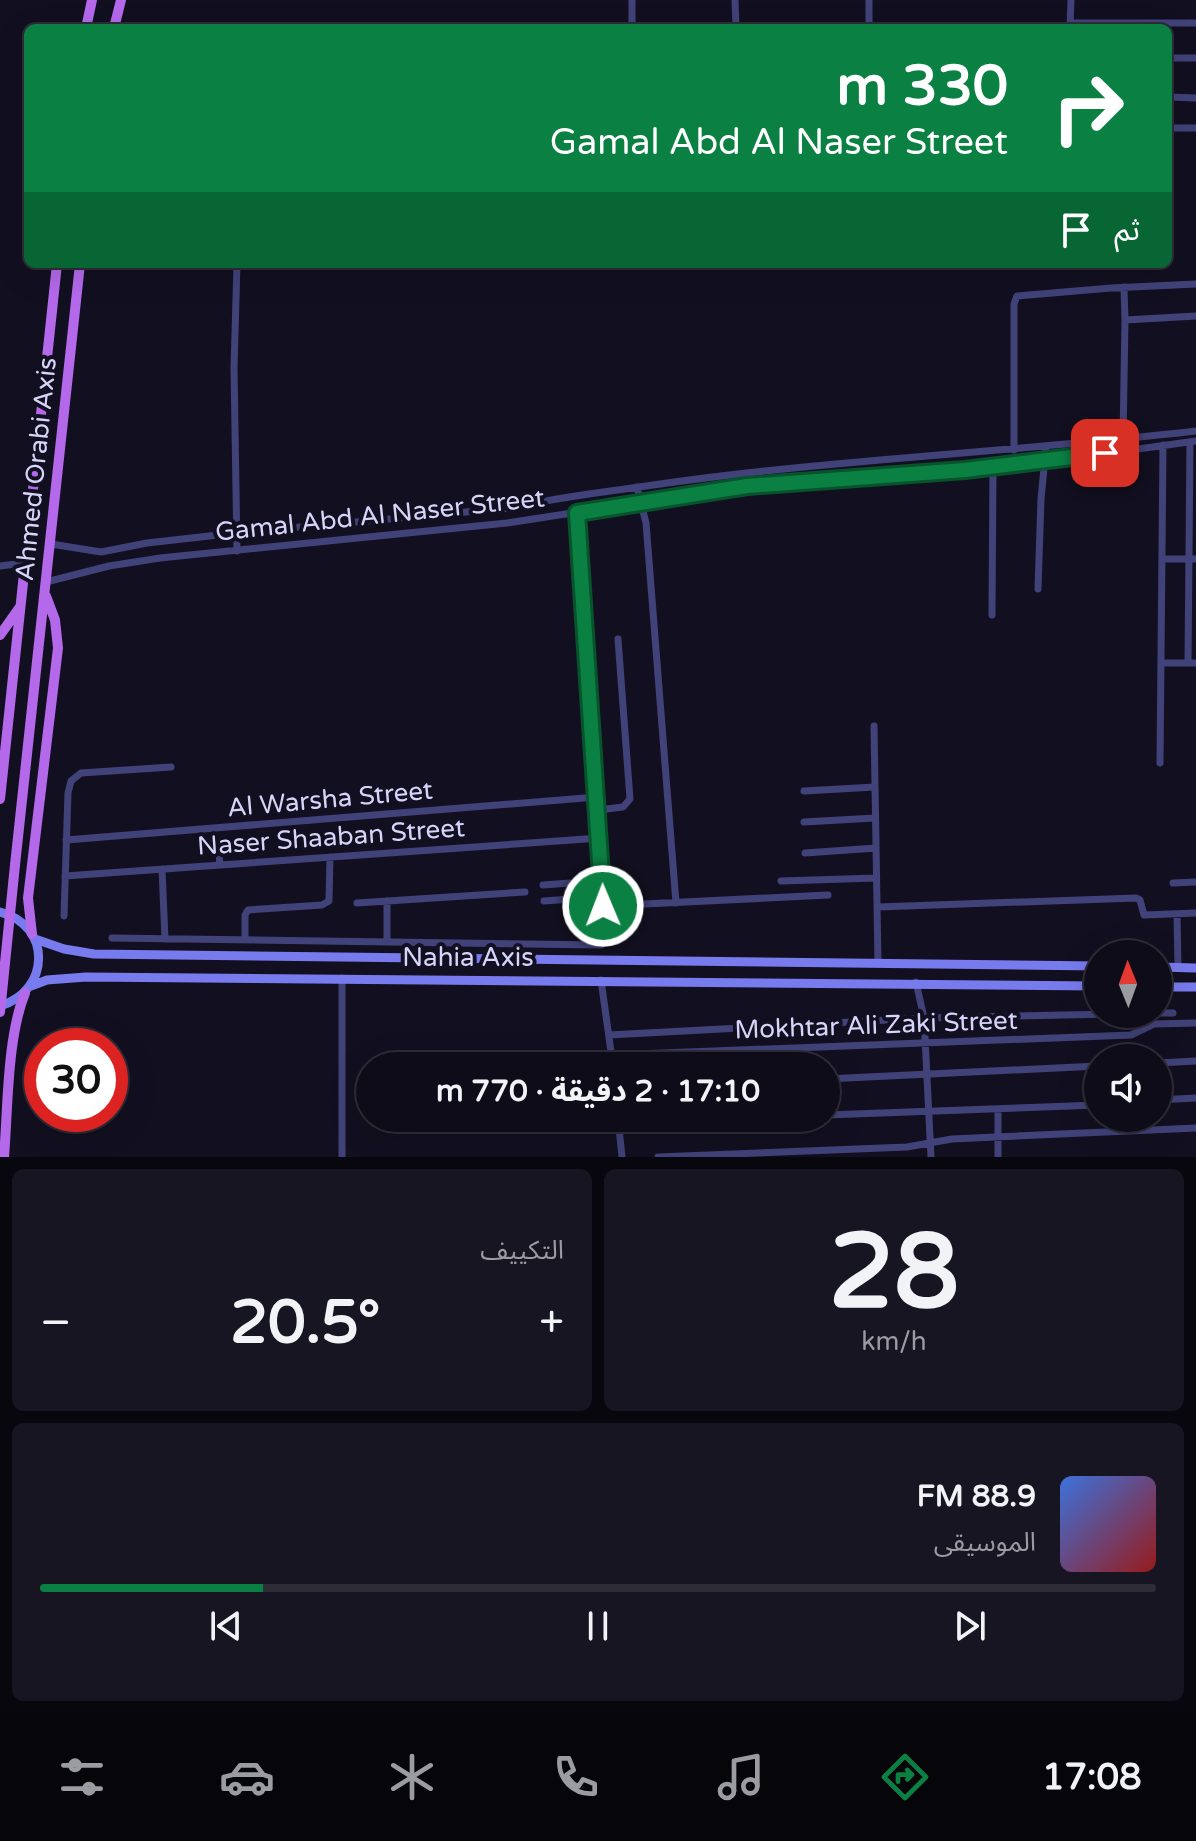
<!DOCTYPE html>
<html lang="ar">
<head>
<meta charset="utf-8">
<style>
  :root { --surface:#0e0c18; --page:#171521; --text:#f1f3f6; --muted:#9b9ba2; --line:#2e2c37; --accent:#0b8043 }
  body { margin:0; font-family:"Varela Round","Noto Sans Arabic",sans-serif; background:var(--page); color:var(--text); direction:rtl; height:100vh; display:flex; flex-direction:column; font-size:30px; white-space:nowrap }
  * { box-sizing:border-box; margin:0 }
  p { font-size:26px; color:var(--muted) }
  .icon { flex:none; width:44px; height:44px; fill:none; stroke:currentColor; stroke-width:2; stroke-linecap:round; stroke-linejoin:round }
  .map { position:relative; height:1157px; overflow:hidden; direction:ltr }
  .drawer { display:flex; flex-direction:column; gap:12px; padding:12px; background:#08070d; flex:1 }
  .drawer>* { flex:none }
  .banner { position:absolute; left:24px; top:24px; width:1148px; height:244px; border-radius:12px; box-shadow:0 8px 32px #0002,0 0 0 2px var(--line); direction:rtl; background:#0b8043; color:#fff; overflow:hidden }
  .needle { width:52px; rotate:359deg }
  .tools { position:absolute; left:1084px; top:940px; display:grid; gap:16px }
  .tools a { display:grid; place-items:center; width:88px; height:88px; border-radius:50%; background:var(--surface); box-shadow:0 8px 32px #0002,0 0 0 2px var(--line); font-size:40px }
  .speed { position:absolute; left:24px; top:1028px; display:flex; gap:16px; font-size:40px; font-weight:700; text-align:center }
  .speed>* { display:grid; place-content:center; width:104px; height:104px; border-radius:50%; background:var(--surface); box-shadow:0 8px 32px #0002,0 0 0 2px var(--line); line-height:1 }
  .speed .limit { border:12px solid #d22; background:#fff; color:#111 }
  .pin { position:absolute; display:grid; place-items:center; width:68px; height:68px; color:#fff; margin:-34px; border-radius:16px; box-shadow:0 4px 12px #0006 }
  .me { position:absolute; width:88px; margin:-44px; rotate:359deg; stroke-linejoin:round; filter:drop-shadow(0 0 6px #0008) }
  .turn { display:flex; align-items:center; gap:28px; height:168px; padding:0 32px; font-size:36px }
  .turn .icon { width:104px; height:104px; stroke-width:2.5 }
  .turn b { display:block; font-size:56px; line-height:68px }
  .then { display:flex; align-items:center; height:76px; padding:0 32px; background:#0003; gap:16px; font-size:30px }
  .big { font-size:60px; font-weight:700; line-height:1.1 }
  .drawer .widget { flex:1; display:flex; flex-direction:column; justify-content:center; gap:12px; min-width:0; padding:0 28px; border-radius:12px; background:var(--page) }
  .drawer .dial { align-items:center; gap:0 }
  .dial b { font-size:104px; line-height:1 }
  .song { display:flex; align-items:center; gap:24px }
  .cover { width:96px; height:96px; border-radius:12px; background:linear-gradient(135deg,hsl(220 70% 55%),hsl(0 70% 35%)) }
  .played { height:8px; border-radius:4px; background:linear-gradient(90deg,var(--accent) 20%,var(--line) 20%) }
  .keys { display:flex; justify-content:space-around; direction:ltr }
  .heat { display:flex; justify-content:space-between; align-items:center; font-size:44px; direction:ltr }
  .drawer .tiles { flex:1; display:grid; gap:12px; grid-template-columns:1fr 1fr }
  .widget:last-child { grid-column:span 2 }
  .trip { position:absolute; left:356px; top:1052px; width:484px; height:80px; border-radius:40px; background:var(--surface); box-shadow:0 8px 32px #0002,0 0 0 2px var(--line); font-weight:700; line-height:80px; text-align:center; direction:rtl }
  .dock { display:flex; height:128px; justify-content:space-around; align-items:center; background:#06050a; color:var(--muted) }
  .dock .icon { width:56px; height:56px }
  .dock .on { color:var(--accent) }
  .dock b { font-size:36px; color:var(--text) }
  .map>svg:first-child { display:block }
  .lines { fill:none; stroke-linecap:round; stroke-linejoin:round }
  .minor { stroke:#414279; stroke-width:7 }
  .secondary { stroke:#787bed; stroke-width:9 }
  .primary { stroke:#b469eb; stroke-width:10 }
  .primary-bridge { stroke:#b469eb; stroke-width:10 }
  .route-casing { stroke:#07532c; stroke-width:20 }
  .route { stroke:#0b8043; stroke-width:14 }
  .labels { text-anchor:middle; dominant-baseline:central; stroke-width:8; stroke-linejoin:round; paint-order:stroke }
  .street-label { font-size:26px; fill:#d7d4f9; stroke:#121020 }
</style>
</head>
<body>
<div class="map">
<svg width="1196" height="1157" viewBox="0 0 1196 1157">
  <rect width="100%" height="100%" fill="#121020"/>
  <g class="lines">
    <path class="minor" d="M735 0 736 28
      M1070 23H1196
      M632 28V0
      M869 28V0
      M1070 28 1071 0
      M1168 58H1196
      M1168 97 1196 98
      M1168 128H1196
      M1124 287 1125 320
      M1123 440 1125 320 1196 316
      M1014 450V304L1017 296 1111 288 1196 284
      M637 487 646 523 676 903
      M51 544 101 552 147 543 236 533 510 508C557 497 605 492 653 485 833 459 1015 452 1196 431
      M237 551 234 368 237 264
      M1163 559H1196
      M0 566 24 563
      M46 582 109 566 160 558 507 523 747 486 1037 463 1196 441
      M1038 589 1041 499 1046 447
      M992 615 993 467
      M1162 663H1196
      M1188 663 1190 442
      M874 726 878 963
      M1160 763 1163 445
      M804 791 875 787
      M598 810 623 807 630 799 618 639
      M804 822 875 818
      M66 840 597 797
      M218 842 220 865
      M805 853 876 848
      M162 869 165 939
      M65 876 600 838
      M781 881 876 878
      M1173 883 1196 882
      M543 885 570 883 575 886 576 891 571 899 544 901
      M576 891 604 890
      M387 901V942
      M357 903 525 892
      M603 906 828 895
      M878 907 1136 898 1140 900 1144 915 1196 913
      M1177 914 1178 967
      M64 916 68 793 71 781 81 773 171 767
      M112 938 601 945 604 890 577 513
      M245 940V915L248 910 322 905 329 901 330 857
      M601 980 613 1066
      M916 982 924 1018 931 1157
      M1158 1013H1173
      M609 1035 924 1018 1114 1014
      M611 1055 1131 1035 1154 1024 1196 1023
      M1158 1063 1196 1061
      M826 1079 1098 1066
      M1158 1100 1196 1098
      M998 1109V1157
      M826 1115 1098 1105
      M618 1118 622 1157
      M618 1124 762 1118
      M342 1157V978
      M658 1157 907 1147 952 1139 1196 1128"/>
    <path class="secondary" d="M0 912C52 925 51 991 0 1006
      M35 939 64 949 94 954 1098 966
      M1158 967 1196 968
      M31 986 47 980 86 977 1098 986
      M1158 987H1196"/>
    <path class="primary" d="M86 28 92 0
      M114 28 121 0
      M0 635 20 607
      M0 799 57 264
      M15 865 80 264
      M32 934 28 898 58 648 55 620 46 596
      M4 1157C8 1108 7 1037 25 993"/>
    <path class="primary-bridge" d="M0 1012 15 865"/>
  </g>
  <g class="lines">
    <defs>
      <path id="route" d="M603 906 577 513 747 486 965 470 1105 453"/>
    </defs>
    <use href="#route" class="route-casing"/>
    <use href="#route" class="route"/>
  </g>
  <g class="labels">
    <g class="street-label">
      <text transform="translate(36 469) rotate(-84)">Ahmed Orabi Axis</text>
      <text transform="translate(380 515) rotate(-6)">Gamal Abd Al Naser Street</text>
      <text transform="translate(330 799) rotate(-5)">Al Warsha Street</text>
      <text transform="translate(331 837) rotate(-4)">Naser Shaaban Street</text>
      <text x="468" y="957">Nahia Axis</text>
      <text transform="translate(876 1025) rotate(-2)">Mokhtar Ali Zaki Street</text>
    </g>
  </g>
</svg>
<div class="tools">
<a><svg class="needle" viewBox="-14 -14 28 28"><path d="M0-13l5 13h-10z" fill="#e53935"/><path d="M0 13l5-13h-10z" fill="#9b9ba2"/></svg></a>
<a><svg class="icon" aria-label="sound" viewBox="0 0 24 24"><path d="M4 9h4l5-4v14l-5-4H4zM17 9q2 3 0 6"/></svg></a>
</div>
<div class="speed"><div class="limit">30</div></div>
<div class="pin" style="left:1105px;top:453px;background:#d93025"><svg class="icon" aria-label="arrive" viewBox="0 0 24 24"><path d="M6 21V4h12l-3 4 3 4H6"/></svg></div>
<svg class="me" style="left:603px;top:906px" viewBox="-20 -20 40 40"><circle r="17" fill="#0b8043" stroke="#fff" stroke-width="3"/><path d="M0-11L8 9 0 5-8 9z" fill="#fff"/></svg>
<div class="trip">17:10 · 2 دقيقة · 770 m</div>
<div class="banner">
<div class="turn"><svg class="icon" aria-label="right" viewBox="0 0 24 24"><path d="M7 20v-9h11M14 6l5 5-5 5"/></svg><div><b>330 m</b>Gamal Abd Al Naser Street</div></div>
<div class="then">ثم<svg class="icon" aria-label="arrive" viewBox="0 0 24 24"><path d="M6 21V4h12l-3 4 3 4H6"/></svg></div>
</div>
</div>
<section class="drawer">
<div class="tiles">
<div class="widget dial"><b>28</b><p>km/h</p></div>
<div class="widget"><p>التكييف</p>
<div class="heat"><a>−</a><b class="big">20.5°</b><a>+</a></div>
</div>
<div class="widget">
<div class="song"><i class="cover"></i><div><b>88.9 FM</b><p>الموسيقى</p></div></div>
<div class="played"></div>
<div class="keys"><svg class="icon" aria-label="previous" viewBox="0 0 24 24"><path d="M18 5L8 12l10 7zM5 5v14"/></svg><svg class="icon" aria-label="pause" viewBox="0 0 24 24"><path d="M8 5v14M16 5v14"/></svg><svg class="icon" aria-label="next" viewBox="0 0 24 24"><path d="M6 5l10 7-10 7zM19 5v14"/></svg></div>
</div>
</div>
</section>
<nav class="dock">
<b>17:08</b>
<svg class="icon on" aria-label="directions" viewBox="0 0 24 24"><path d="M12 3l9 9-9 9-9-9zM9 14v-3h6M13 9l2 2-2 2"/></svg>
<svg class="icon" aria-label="music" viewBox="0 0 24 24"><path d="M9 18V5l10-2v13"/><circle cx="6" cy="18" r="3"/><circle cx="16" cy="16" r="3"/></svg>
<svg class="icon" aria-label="phone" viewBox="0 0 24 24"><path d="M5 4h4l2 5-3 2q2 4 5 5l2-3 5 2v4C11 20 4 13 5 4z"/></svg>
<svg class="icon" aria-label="climate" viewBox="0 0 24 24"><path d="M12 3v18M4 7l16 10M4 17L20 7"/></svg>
<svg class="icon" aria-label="car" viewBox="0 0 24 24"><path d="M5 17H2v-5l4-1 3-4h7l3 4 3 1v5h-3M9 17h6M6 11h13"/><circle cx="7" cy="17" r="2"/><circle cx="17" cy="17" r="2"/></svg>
<svg class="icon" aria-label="filters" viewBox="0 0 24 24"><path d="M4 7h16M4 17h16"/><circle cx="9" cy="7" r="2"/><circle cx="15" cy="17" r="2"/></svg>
</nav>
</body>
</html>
